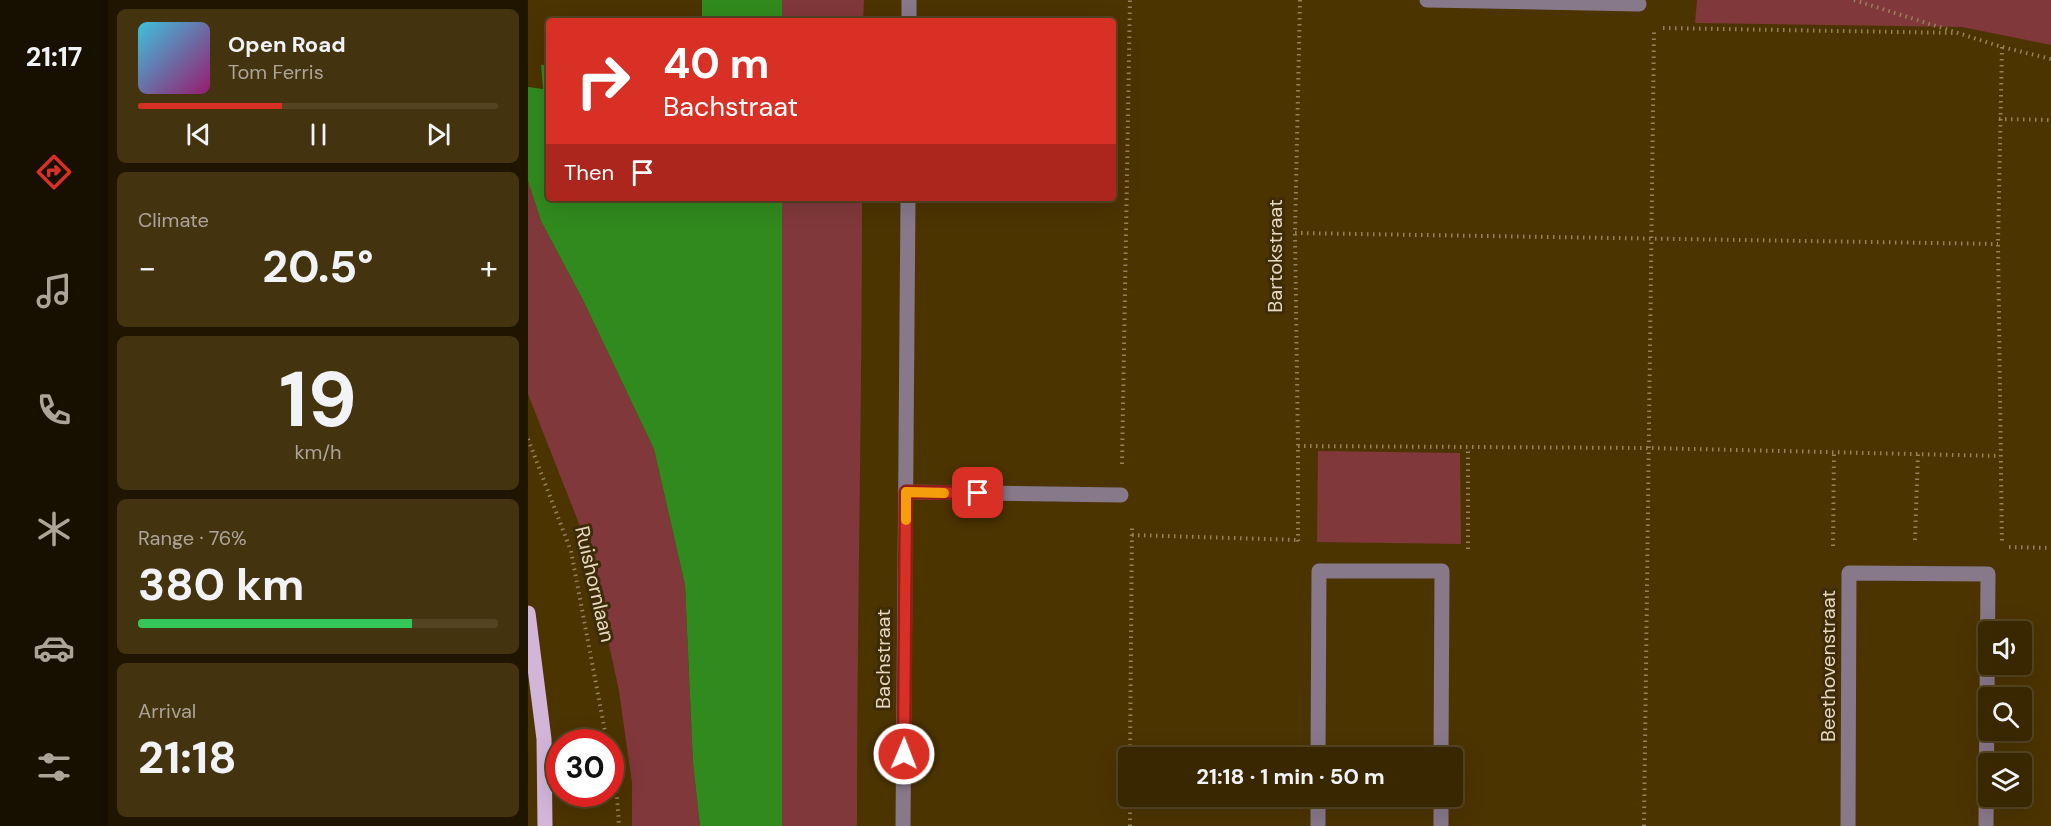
<!DOCTYPE html>
<html lang="en">
<head>
<meta charset="utf-8">
<style>
  :root { --surface:#392700; --page:#44330f; --text:#f1f3f6; --muted:#aba599; --line:#534422; --accent:#d93025 }
  body { margin:0; font-family:"DM Sans",sans-serif; background:var(--page); color:var(--text); height:100vh; display:flex; flex-direction:column; font-size:22px; white-space:nowrap }
  * { box-sizing:border-box; margin:0 }
  p { font-size:20px; color:var(--muted) }
  .icon { flex:none; width:33px; height:33px; fill:none; stroke:currentColor; stroke-width:2; stroke-linecap:round; stroke-linejoin:round }
  .map { position:relative; flex:1; overflow:hidden }
  .details { display:flex; flex-direction:column; gap:9px; padding:9px; background:#1f1500; width:420px }
  .details>* { flex:none }
  .guide { position:absolute; left:18px; top:18px; width:570px; height:183px; border-radius:6px; box-shadow:0 6px 24px #0002,0 0 0 2px var(--line); background:#d93025; color:#fff; overflow:hidden }
  .buttons { position:absolute; left:1450px; top:621px; display:grid; gap:12px }
  .buttons a { display:grid; place-items:center; width:54px; height:54px; border-radius:6px; background:var(--surface); box-shadow:0 6px 24px #0002,0 0 0 2px var(--line); font-size:30px }
  .speed { position:absolute; left:18px; top:729px; display:flex; gap:12px; font-size:30px; font-weight:700; text-align:center }
  .speed>* { display:grid; place-content:center; width:78px; height:78px; border-radius:50%; background:var(--surface); box-shadow:0 6px 24px #0002,0 0 0 2px var(--line); line-height:1 }
  .speed .limit { border:9px solid #d22; background:#fff; color:#111 }
  .pin { position:absolute; display:grid; place-items:center; width:51px; height:51px; color:#fff; margin:-26px; border-radius:12px; box-shadow:0 3px 9px #0006 }
  .me { position:absolute; width:66px; margin:-33px; rotate:1deg; stroke-linejoin:round; filter:drop-shadow(0 0 4px #0008) }
  .turn { display:flex; align-items:center; gap:21px; height:126px; padding:0 18px; font-size:27px }
  .turn .icon { width:78px; height:78px; stroke-width:2.5 }
  .turn b { display:block; font-size:42px; line-height:51px }
  .then { display:flex; align-items:center; height:57px; padding:0 18px; background:#0003; gap:12px; font-size:22px }
  .big { font-size:45px; font-weight:700; line-height:1.1 }
  .details .tile { flex:1; display:flex; flex-direction:column; justify-content:center; gap:9px; min-width:0; padding:0 21px; border-radius:9px; background:var(--page) }
  .details .dial { align-items:center; gap:0 }
  .dial b { font-size:78px; line-height:1 }
  .song { display:flex; align-items:center; gap:18px }
  .cover { width:72px; height:72px; border-radius:9px; background:linear-gradient(135deg,hsl(190 70% 55%),hsl(320 70% 35%)) }
  .played { height:6px; border-radius:3px; background:linear-gradient(90deg,var(--accent) 40%,var(--line) 40%) }
  .keys { display:flex; justify-content:space-around; direction:ltr }
  .heat { display:flex; justify-content:space-between; align-items:center; font-size:33px; direction:ltr }
  .charge { height:9px; border-radius:4px; background:linear-gradient(90deg,#34c759 76%,var(--line) 0) }
  .trip { position:absolute; left:590px; top:747px; width:345px; height:60px; border-radius:6px; background:var(--surface); box-shadow:0 6px 24px #0002,0 0 0 2px var(--line); font-weight:700; line-height:60px; text-align:center }
  main { display:flex; flex:1; min-height:0 }
  .menu { display:flex; flex-direction:column; width:108px; justify-content:space-around; align-items:center; background:#171000; color:var(--muted) }
  .menu .icon { width:42px; height:42px }
  .menu .current { color:var(--accent) }
  .menu b { font-size:27px; color:var(--text) }
  .map>svg:first-child { display:block }
  .green { fill:#81383a }
  .water { fill:#318a1e }
  .lines { fill:none; stroke-linecap:round; stroke-linejoin:round }
  .path { stroke:#95825b; stroke-width:4; stroke-dasharray:1.5 4.5; stroke-linecap:butt }
  .minor { stroke:#87788a; stroke-width:15 }
  .major { stroke:#d3b5d9; stroke-width:15 }
  .route-casing { stroke:#8d1f18; stroke-width:15 }
  .route { stroke:#d93025; stroke-width:10 }
  .slow { stroke:#f59e0b; stroke-width:10 }
  .labels { text-anchor:middle; dominant-baseline:central; stroke-width:6; stroke-linejoin:round; paint-order:stroke }
  .street-label { font-size:20px; fill:#e7d9c1; stroke:#3e2b07 }
</style>
</head>
<body>
<main>
<nav class="menu">
<b>21:17</b>
<svg class="icon current" aria-label="directions" viewBox="0 0 24 24"><path d="M12 3l9 9-9 9-9-9zM9 14v-3h6M13 9l2 2-2 2"/></svg>
<svg class="icon" aria-label="music" viewBox="0 0 24 24"><path d="M9 18V5l10-2v13"/><circle cx="6" cy="18" r="3"/><circle cx="16" cy="16" r="3"/></svg>
<svg class="icon" aria-label="phone" viewBox="0 0 24 24"><path d="M5 4h4l2 5-3 2q2 4 5 5l2-3 5 2v4C11 20 4 13 5 4z"/></svg>
<svg class="icon" aria-label="climate" viewBox="0 0 24 24"><path d="M12 3v18M4 7l16 10M4 17L20 7"/></svg>
<svg class="icon" aria-label="car" viewBox="0 0 24 24"><path d="M5 17H2v-5l4-1 3-4h7l3 4 3 1v5h-3M9 17h6M6 11h13"/><circle cx="7" cy="17" r="2"/><circle cx="17" cy="17" r="2"/></svg>
<svg class="icon" aria-label="filters" viewBox="0 0 24 24"><path d="M4 7h16M4 17h16"/><circle cx="9" cy="7" r="2"/><circle cx="15" cy="17" r="2"/></svg>
</nav>
<section class="details">
<div class="tile">
<div class="song"><i class="cover"></i><div><b>Open Road</b><p>Tom Ferris</p></div></div>
<div class="played"></div>
<div class="keys"><svg class="icon" aria-label="previous" viewBox="0 0 24 24"><path d="M18 5L8 12l10 7zM5 5v14"/></svg><svg class="icon" aria-label="pause" viewBox="0 0 24 24"><path d="M8 5v14M16 5v14"/></svg><svg class="icon" aria-label="next" viewBox="0 0 24 24"><path d="M6 5l10 7-10 7zM19 5v14"/></svg></div>
</div>
<div class="tile"><p>Climate</p>
<div class="heat"><a>−</a><b class="big">20.5°</b><a>+</a></div>
</div>
<div class="tile dial"><b>19</b><p>km/h</p></div>
<div class="tile"><p>Range · 76%</p><b class="big">380 km</b><div class="charge"></div></div>
<div class="tile"><p>Arrival</p><b class="big">21:18</b></div>
</section>
<div class="map">
<svg width="1523" height="826" viewBox="0 0 1523 826">
  <rect width="100%" height="100%" fill="#4c3400"/>
  <path class="green" d="M254 0H336L335 21H254Z
    M1169 0H1523V45L1434 27 1167 23Z
    M0 181 13 221 55 300 126 449 157 585 165 763 172 826H104V783L91 691 72 602 50 521 0 394Z
    M254 198H334C334 407 329 617 329 826H254Z
    M790 451 932 453 933 544 789 542Z"/>
  <path class="water" d="M174 0H254V21H174Z
    M13 65H21V198H254V826H172L165 763 157 585 126 449 55 300 13 221 0 181V87L15 89Z"/>
  <g class="lines">
    <path class="path" d="M772 0 767 233 770 446V540L773 545
      M1326 0 1474 47 1523 59
      M1135 28 1429 33
      M1474 47 1470 244 1474 544
      M1471 119 1523 120
      M767 233 1470 244
      M0 439 43 551 79 742
      M770 446 1121 448 1472 456
      M594 464 602 0
      M604 535 770 540
      M1387 540 1390 454
      M1305 546 1306 452
      M1481 547 1523 548
      M940 549V447
      M602 758 604 524
      M82 762 89 796 91 826
      M602 826V796
      M1116 826 1126 32"/>
    <path class="minor" d="M899 0 1111 4
      M381 21V0
      M378 492 593 495
      M790 758 791 571H914L913 758
      M375 826 380 198
      M790 826V796
      M913 826V796
      M1320 826 1321 573 1460 574 1458 826"/>
    <path class="major" d="M0 613 16 739 17 826"/>
  </g>
  <g class="lines">
    <defs>
      <path id="route" d="M376 754 378 492 450 493"/>
    </defs>
    <use href="#route" class="route-casing"/>
    <use href="#route" class="route"/>
    <path class="slow" d="M378 520V492L416 493"/>
  </g>
  <g class="labels">
    <g class="street-label">
      <text transform="translate(747 256) rotate(-90)">Bartokstraat</text>
      <text transform="translate(67 584) rotate(77)">Ruishornlaan</text>
      <text transform="translate(355 659) rotate(-90)">Bachstraat</text>
      <text transform="translate(1300 666) rotate(-90)">Beethovenstraat</text>
    </g>
  </g>
</svg>
<div class="buttons">
<a><svg class="icon" aria-label="sound" viewBox="0 0 24 24"><path d="M4 9h4l5-4v14l-5-4H4zM17 9q2 3 0 6"/></svg></a>
<a><svg class="icon" aria-label="search" viewBox="0 0 24 24"><circle cx="10" cy="10" r="6"/><path d="M15 15l6 6"/></svg></a>
<a><svg class="icon" aria-label="layers" viewBox="0 0 24 24"><path d="M12 4l9 5-9 5-9-5zM3 14l9 5 9-5"/></svg></a>
</div>
<div class="speed"><div class="limit">30</div></div>
<div class="pin" style="left:450px;top:493px;background:#d93025"><svg class="icon" aria-label="arrive" viewBox="0 0 24 24"><path d="M6 21V4h12l-3 4 3 4H6"/></svg></div>
<svg class="me" style="left:376px;top:754px" viewBox="-20 -20 40 40"><circle r="17" fill="#d93025" stroke="#fff" stroke-width="3"/><path d="M0-11L8 9 0 5-8 9z" fill="#fff"/></svg>
<div class="trip">21:18 · 1 min · 50 m</div>
<div class="guide">
<div class="turn"><svg class="icon" aria-label="right" viewBox="0 0 24 24"><path d="M7 20v-9h11M14 6l5 5-5 5"/></svg><div><b>40 m</b>Bachstraat</div></div>
<div class="then">Then<svg class="icon" aria-label="arrive" viewBox="0 0 24 24"><path d="M6 21V4h12l-3 4 3 4H6"/></svg></div>
</div>
</div>
</main>
</body>
</html>
